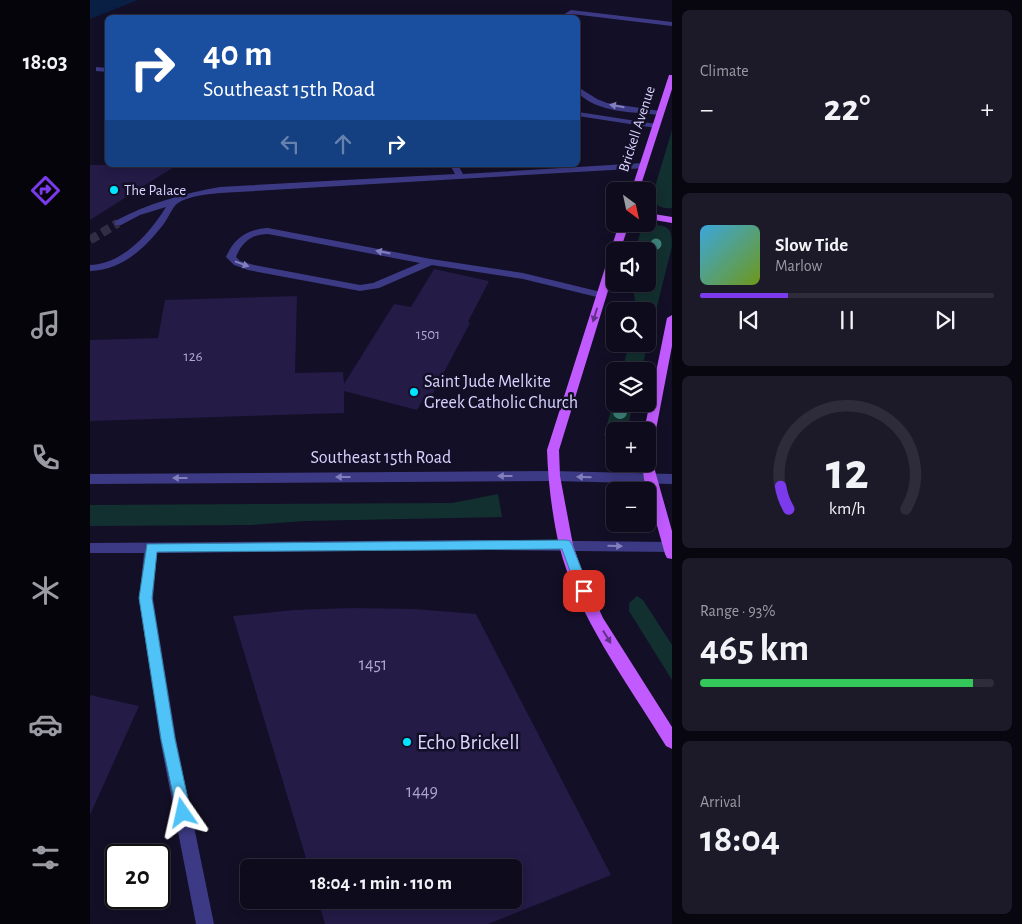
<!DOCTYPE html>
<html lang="en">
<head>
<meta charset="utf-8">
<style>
  :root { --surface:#0e0b1c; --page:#1c1929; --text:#f1f3f6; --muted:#9b9ba3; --line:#2e2b3b; --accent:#7c3aed }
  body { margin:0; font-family:"Alegreya Sans",sans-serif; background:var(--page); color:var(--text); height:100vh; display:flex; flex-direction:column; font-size:19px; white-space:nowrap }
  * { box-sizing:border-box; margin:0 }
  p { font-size:16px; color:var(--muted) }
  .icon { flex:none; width:28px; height:28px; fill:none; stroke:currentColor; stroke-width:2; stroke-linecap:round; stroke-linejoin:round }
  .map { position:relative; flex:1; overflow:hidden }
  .drawer { display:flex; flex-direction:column; gap:10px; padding:10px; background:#08060f; width:350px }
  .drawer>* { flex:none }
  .hud { position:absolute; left:15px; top:15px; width:475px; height:152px; border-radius:8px; box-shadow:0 2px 12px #0003,0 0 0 1px var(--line); background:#1a4fa0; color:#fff; overflow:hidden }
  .needle { width:32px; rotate:147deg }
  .buttons { position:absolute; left:516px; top:182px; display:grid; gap:10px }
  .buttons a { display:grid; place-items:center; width:50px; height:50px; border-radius:8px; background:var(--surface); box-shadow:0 2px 12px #0003,0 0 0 1px var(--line); font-size:25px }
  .speed { position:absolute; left:15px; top:844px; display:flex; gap:10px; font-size:25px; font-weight:700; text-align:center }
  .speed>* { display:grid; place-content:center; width:65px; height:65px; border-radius:50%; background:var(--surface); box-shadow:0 2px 12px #0003,0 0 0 1px var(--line); line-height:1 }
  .speed .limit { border:2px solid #111; border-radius:8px; background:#fff; color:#111 }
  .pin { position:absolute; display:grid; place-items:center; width:42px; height:42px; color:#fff; margin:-21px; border-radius:10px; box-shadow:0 2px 8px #0006 }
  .me { position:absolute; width:55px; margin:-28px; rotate:349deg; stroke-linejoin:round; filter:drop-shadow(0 0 4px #0008) }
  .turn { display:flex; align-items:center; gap:18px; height:105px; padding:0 15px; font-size:22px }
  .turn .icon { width:65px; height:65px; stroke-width:2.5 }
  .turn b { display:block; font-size:35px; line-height:42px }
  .lanes { display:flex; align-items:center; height:48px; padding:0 15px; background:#0003; justify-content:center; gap:25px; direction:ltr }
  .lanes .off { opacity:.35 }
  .big { font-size:38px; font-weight:600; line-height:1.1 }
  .drawer .card { flex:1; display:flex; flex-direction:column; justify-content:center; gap:8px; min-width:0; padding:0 18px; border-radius:8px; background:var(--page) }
  .drawer .dial { align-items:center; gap:0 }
  .dial svg { height:130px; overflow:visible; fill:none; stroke:var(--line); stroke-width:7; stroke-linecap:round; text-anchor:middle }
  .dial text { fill:var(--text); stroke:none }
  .song { display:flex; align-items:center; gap:15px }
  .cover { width:60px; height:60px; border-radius:8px; background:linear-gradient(135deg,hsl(200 70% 55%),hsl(80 70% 35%)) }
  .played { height:5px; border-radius:2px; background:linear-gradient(90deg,var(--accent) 30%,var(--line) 30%) }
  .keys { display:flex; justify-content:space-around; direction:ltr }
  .heat { display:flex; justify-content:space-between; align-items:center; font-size:28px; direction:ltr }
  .charge { height:8px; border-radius:4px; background:linear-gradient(90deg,#34c759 93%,var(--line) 0) }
  .trip { position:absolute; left:150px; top:859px; width:282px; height:50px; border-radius:8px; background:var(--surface); box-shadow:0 2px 12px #0003,0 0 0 1px var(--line); font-weight:600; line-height:50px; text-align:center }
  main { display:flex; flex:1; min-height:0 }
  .tab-bar { display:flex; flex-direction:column; width:90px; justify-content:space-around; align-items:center; background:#06040b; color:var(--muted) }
  .tab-bar .icon { width:35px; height:35px }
  .tab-bar .on { color:var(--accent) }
  .tab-bar b { font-size:22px; color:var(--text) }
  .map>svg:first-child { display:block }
  .green { fill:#12302f }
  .water { fill:#0a1f44 }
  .building { fill:#241b47 }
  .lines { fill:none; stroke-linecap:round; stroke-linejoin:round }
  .minor-tunnel { stroke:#312d47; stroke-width:9; stroke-dasharray:9 5; stroke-linecap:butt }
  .minor { fill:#3d3a85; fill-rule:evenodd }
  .major { fill:#c25bff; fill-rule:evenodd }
  .tree { fill:#3d827b }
  .oneway { fill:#837fbc }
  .oneway2 { fill:#623188 }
  .route { fill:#4fc3f7; stroke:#337fa1 }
  .poi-dot { fill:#00e5ff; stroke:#130f26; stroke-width:2 }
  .labels { text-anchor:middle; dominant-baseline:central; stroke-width:5; stroke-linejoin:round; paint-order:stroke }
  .far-street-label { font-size:15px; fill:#d9d4ff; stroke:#130f26 }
  .far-poi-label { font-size:15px; fill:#d9d4ff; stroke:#130f26; text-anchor:start }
  .number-label { font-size:15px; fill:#aca6d1 }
  .poi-label { font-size:18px; fill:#d9d4ff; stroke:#130f26; text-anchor:start }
  .street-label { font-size:18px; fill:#d9d4ff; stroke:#130f26 }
  .near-number-label { font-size:18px; fill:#aca6d1 }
  .near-poi-label { font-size:21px; fill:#d9d4ff; stroke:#130f26; text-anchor:start }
</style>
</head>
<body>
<main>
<nav class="tab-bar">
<b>18:03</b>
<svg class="icon on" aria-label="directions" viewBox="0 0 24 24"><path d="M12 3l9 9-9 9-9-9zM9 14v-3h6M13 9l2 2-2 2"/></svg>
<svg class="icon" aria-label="music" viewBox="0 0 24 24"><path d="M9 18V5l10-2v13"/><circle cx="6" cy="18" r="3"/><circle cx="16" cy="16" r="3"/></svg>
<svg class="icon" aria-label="phone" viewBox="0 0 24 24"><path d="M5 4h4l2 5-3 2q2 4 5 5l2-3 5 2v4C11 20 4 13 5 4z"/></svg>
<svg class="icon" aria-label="climate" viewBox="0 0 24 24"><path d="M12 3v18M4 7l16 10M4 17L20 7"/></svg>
<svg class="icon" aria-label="car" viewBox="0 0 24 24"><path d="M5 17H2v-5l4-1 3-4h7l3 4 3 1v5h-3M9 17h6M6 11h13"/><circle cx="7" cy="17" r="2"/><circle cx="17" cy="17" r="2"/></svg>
<svg class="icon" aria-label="filters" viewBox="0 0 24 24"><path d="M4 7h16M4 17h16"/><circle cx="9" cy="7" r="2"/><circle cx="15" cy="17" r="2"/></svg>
</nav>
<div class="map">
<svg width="582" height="924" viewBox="0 0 582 924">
  <rect width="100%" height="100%" fill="#130f26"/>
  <path class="green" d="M582 130V208C573 209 567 206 561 200Z
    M558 225C577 225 582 226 582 246L551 371H532L539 344H558V311H547L542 284H558V251H545L551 230Z
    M525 395V404H543L537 431H525V441L517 439 514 435Z
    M408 494 412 517 215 521 161 525 0 526V505L362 503Z
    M547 596 553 600 582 645V680L539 611V603Z"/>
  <path class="water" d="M0 0H48L0 19Z"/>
  <path class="building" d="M0 165H87L0 220Z
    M344 269 399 281 378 322 380 323 341 397 335 396 327 410 254 391V413L0 421V340L68 338 75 300 207 296 205 373 253 372 254 384 304 304 321 307Z
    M263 608 325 609 386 614 521 875 398 924H235L228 900H424V868H219L143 616 204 610Z
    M0 695 49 706 0 815Z"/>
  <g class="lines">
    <path class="minor-tunnel" d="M0 240 28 223"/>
    <path class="minor" d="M481 10 582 22V26L482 14 477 18H468Z
      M6 67 18 68V72L6 71Z
      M488 87 507 99 517 103 570 111 574 113 570 115C543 112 508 113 488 93Z
      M488 112 566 124 570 126 566 128 488 116Z
      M553 163 557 166 556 168 130 193C119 194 98 196 88 203 82 207 78 219 73 225 54 249 32 270 0 271V265C33 264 60 233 76 207L50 215 31 225H25V221C57 204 94 193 130 187L365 174 360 165H368L373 174Z
      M178 228 341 259 433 273 515 293 516 295 511 298 433 279 342 265 289 288 270 291 158 270 144 265 136 257C144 238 158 229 178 228ZM178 234 330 263 283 283 270 285 164 265 150 261 146 257C152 242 162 234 178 234Z
      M464 471 582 474V484L464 481 0 484V474Z
      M397 540 582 542V552L397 550 67 553 63 599 86 739 124 924H106L70 739 49 599 54 553H0V543Z"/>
    <path class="major" d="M579 75H582V89L549 191H541Z
      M558 213 582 217V223L558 219Z
      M529 224H539L530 251H525V268L469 450 470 476 483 545 494 576 513 618 582 727V749L576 746C539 685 486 615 469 545 462 514 458 481 457 450Z
      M582 315V346L564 440 558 444V431H554L577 318Z
      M558 458 562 460 582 531V559L577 558 575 554 554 479 552 464H558Z"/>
  </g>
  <g class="tree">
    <circle cx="566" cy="244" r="5.5"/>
    <circle cx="530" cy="412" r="7"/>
  </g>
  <defs><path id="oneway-solid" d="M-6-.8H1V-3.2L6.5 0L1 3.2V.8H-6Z" transform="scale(1.25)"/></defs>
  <g class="oneway">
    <use href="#oneway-solid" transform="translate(527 106) rotate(-170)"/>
    <use href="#oneway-solid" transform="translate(293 252) rotate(-169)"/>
    <use href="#oneway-solid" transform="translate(152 264) rotate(20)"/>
    <use href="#oneway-solid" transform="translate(415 476) rotate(180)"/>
    <use href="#oneway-solid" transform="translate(253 477) rotate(180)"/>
    <use href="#oneway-solid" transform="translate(494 477) rotate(-178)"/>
    <use href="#oneway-solid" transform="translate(90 478) rotate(180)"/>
    <use href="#oneway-solid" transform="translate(525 546) rotate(1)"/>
  </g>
  <g class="oneway2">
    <use href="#oneway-solid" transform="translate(505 315) rotate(107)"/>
    <use href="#oneway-solid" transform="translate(517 637) rotate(58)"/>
  </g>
  <path class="route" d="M476 540 480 541 482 545 500 591 498 595 494 596 489 595 472 549 67 552 62 598 85 739 101 813 98 818 93 820 88 818 71 739 49 598 57 544Z"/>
  <g class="poi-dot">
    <circle cx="24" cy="190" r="5"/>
    <circle cx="324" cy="392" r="5"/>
    <circle cx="317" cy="742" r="5"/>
  </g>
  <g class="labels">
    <g class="far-street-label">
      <text transform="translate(547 129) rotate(-72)">Brickell Avenue</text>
    </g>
    <g class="far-poi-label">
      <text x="34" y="190">The Palace</text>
    </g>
    <g class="number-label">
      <text x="338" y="334">1501</text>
      <text x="103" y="356">126</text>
    </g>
    <g class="poi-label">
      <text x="334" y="382">Saint Jude Melkite<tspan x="334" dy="21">Greek Catholic Church</tspan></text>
    </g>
    <g class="street-label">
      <text x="291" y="458">Southeast 15th Road</text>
    </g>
    <g class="near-number-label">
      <text x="283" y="665">1451</text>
      <text x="332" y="792">1449</text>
    </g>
    <g class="near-poi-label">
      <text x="327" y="742">Echo Brickell</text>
    </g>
  </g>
</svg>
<div class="buttons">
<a><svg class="needle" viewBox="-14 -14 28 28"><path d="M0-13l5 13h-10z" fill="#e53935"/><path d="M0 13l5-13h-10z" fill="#9b9ba3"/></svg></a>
<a><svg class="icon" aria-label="sound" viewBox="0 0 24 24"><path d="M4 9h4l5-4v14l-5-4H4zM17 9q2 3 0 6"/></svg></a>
<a><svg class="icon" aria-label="search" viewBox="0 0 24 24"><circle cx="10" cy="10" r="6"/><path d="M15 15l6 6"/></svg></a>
<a><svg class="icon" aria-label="layers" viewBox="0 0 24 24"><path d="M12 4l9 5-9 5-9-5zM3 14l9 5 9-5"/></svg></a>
<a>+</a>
<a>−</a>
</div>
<div class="speed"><div class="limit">20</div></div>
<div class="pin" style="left:494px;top:591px;background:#d93025"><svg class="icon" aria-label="arrive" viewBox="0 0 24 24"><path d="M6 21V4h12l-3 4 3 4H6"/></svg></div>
<svg class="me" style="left:93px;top:813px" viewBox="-20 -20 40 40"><path d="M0-17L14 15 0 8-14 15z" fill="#4fc3f7" stroke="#fff" stroke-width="4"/></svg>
<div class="trip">18:04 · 1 min · 110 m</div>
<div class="hud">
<div class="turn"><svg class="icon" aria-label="right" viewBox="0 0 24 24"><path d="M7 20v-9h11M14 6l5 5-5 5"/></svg><div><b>40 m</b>Southeast 15th Road</div></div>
<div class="lanes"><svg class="icon off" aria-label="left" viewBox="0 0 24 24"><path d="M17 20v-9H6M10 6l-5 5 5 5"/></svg><svg class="icon off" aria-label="ahead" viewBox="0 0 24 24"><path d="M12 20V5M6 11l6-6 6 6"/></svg><svg class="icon" aria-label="right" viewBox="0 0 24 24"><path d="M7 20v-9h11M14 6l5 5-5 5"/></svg></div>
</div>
</div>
<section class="drawer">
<div class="card"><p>Climate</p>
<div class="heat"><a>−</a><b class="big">22°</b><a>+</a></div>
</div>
<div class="card">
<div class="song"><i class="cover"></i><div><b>Slow Tide</b><p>Marlow</p></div></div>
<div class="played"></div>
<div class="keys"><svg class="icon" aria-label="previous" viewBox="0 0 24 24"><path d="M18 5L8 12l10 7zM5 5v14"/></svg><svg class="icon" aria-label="pause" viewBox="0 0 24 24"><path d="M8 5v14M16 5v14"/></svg><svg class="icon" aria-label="next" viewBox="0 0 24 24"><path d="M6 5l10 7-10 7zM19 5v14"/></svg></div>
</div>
<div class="card dial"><svg viewBox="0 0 100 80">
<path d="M14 69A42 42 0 1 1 86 69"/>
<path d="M14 69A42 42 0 0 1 9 55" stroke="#7c3aed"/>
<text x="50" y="56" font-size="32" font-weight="700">12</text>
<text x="50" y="72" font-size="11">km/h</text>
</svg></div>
<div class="card"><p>Range · 93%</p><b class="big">465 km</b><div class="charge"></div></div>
<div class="card"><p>Arrival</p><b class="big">18:04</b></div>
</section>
</main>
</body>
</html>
